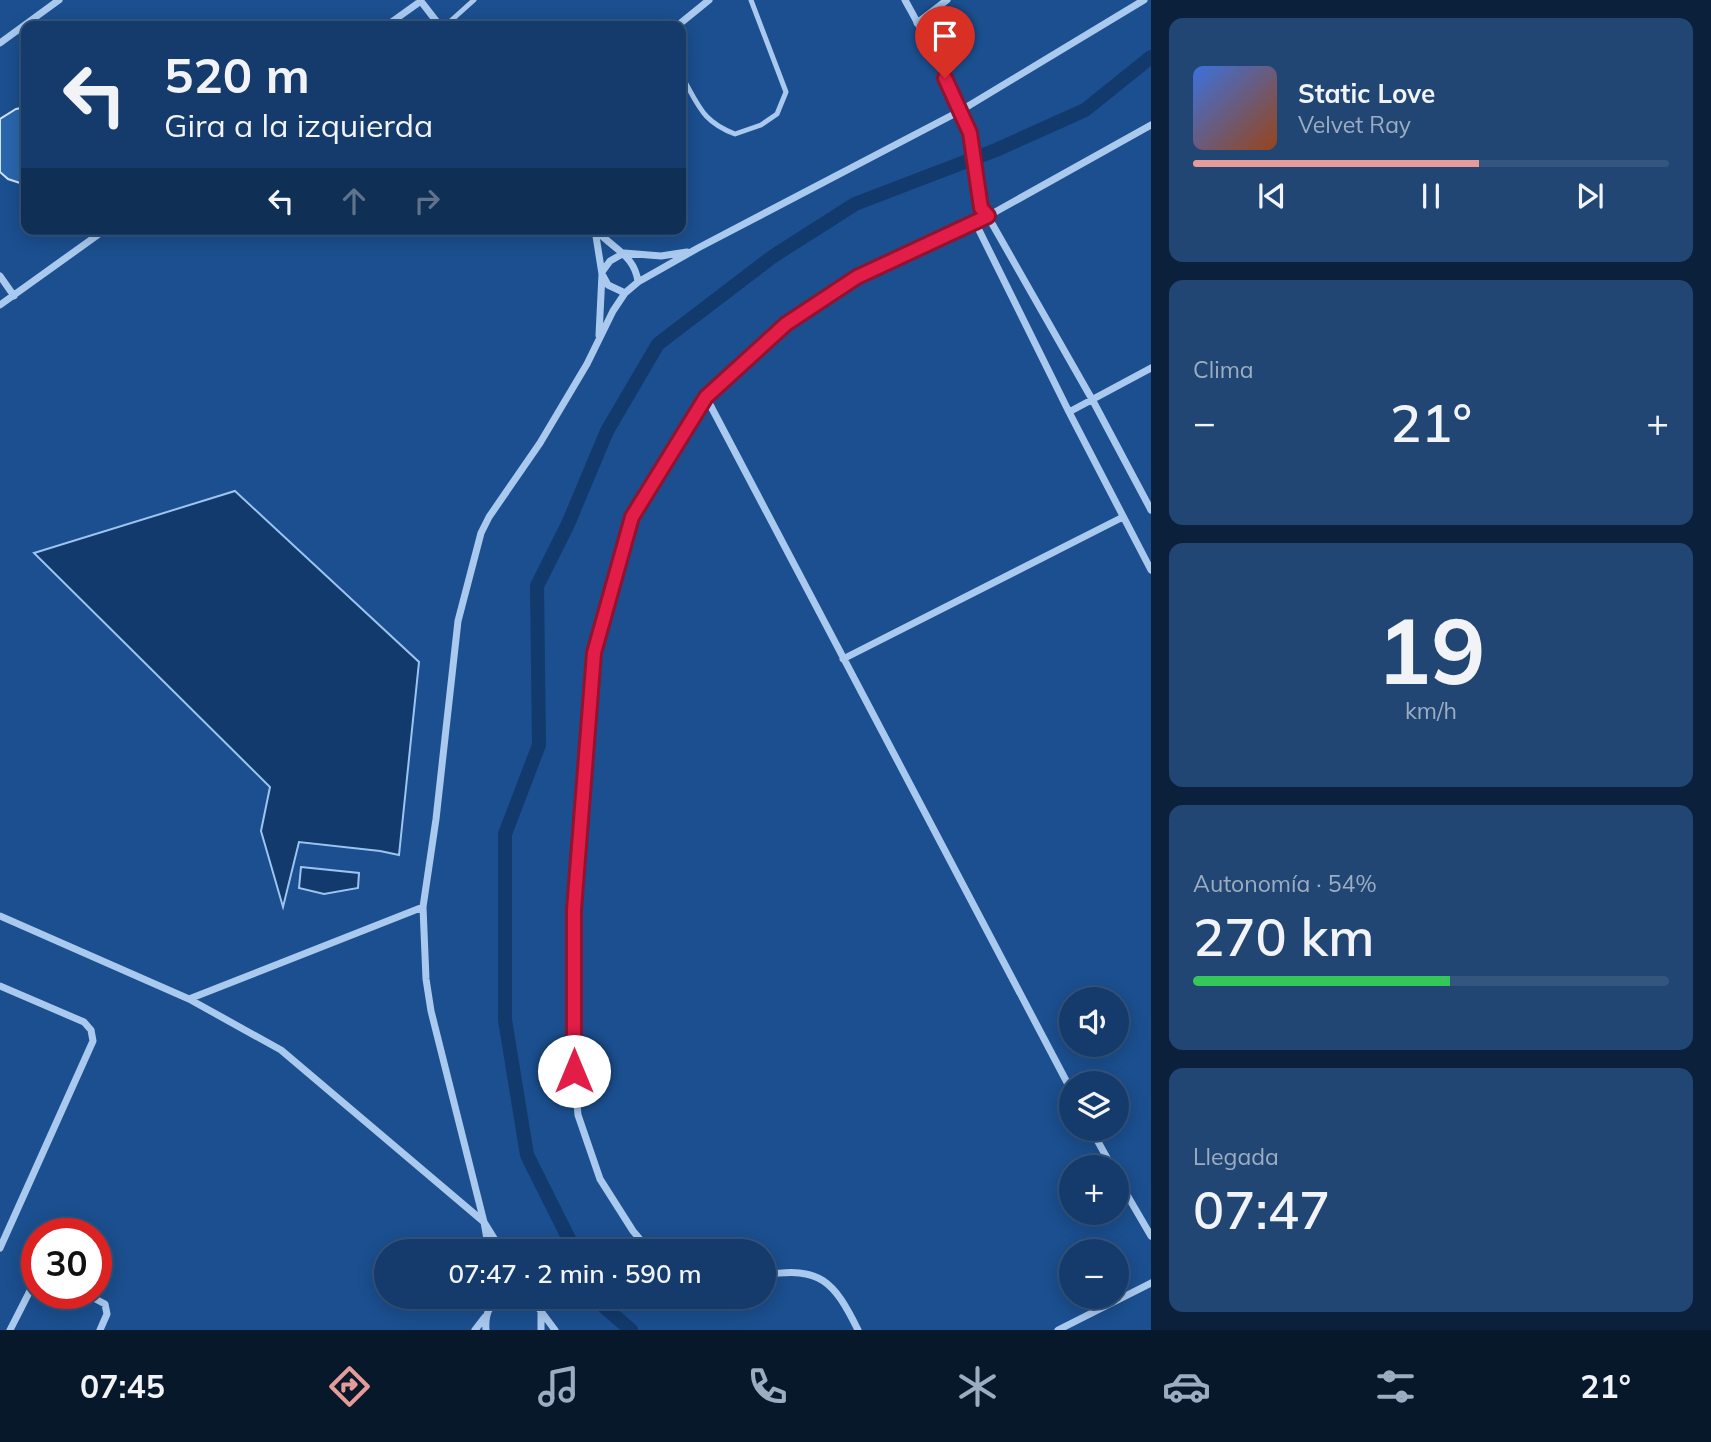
<!DOCTYPE html>
<html lang="es">
<head>
<meta charset="utf-8">
<style>
  :root { --surface:#143b6b; --page:#214673; --text:#f1f3f6; --muted:#9dadc1; --line:#33557e; --accent:#e69b98 }
  body { margin:0; font-family:Mulish,sans-serif; background:var(--page); color:var(--text); height:100vh; display:flex; flex-direction:column; font-size:26px; white-space:nowrap }
  * { box-sizing:border-box; margin:0 }
  p { font-size:23px; color:var(--muted) }
  .icon { flex:none; width:38px; height:38px; fill:none; stroke:currentColor; stroke-width:2; stroke-linecap:round; stroke-linejoin:round }
  .map { position:relative; flex:1; overflow:hidden }
  .side { display:flex; flex-direction:column; gap:18px; padding:18px; background:#0b203b; width:560px }
  .side>* { flex:none }
  .top-card { position:absolute; left:21px; top:21px; width:665px; height:214px; border-radius:14px; box-shadow:0 4px 18px #0003,0 0 0 2px var(--line); background:#143b6b; color:var(--text); overflow:hidden }
  .controls { position:absolute; left:1059px; top:987px; display:grid; gap:14px }
  .controls a { display:grid; place-items:center; width:70px; height:70px; border-radius:50%; background:var(--surface); box-shadow:0 4px 18px #0003,0 0 0 2px var(--line); font-size:35px }
  .speed { position:absolute; left:21px; top:1218px; display:flex; gap:14px; font-size:35px; font-weight:700; text-align:center }
  .speed>* { display:grid; place-content:center; width:91px; height:91px; border-radius:50%; background:var(--surface); box-shadow:0 4px 18px #0003,0 0 0 2px var(--line); line-height:1 }
  .speed .limit { border:10px solid #d22; background:#fff; color:#111 }
  .pin { position:absolute; display:grid; place-items:center; width:60px; height:60px; color:#fff; margin:-72px -30px; border-radius:50% 50% 50% 0; rotate:-45deg; box-shadow:0 0 7px #0007 }
  .pin .icon { rotate:45deg }
  .me { position:absolute; width:77px; margin:-38px; rotate:0deg; stroke-linejoin:round; filter:drop-shadow(0 0 5px #0008) }
  .turn { display:flex; align-items:center; gap:24px; height:147px; padding:0 28px; font-size:32px }
  .turn .icon { width:91px; height:91px; stroke-width:2.5 }
  .turn b { display:block; font-size:49px; line-height:60px }
  .lanes { display:flex; align-items:center; height:66px; padding:0 28px; background:#0003; justify-content:center; gap:35px; direction:ltr }
  .lanes .off { opacity:.35 }
  .big { font-size:52px; font-weight:600; line-height:1.1 }
  .side .tile { flex:1; display:flex; flex-direction:column; justify-content:center; gap:10px; min-width:0; padding:0 24px; border-radius:14px; background:var(--page) }
  .side .dial { align-items:center; gap:0 }
  .dial b { font-size:91px; line-height:1 }
  .song { display:flex; align-items:center; gap:21px }
  .cover { width:84px; height:84px; border-radius:10px; background:linear-gradient(135deg,hsl(220 70% 55%),hsl(20 70% 35%)) }
  .played { height:7px; border-radius:4px; background:linear-gradient(90deg,var(--accent) 60%,var(--line) 60%) }
  .keys { display:flex; justify-content:space-around; direction:ltr }
  .heat { display:flex; justify-content:space-between; align-items:center; font-size:38px; direction:ltr }
  .charge { height:10px; border-radius:5px; background:linear-gradient(90deg,#34c759 54%,var(--line) 0) }
  .trip { position:absolute; left:374px; top:1239px; width:402px; height:70px; border-radius:35px; background:var(--surface); box-shadow:0 4px 18px #0003,0 0 0 2px var(--line); font-weight:600; line-height:70px; text-align:center }
  .tabs { display:flex; height:112px; justify-content:space-around; align-items:center; background:#08182b; color:var(--muted) }
  .tabs .icon { width:49px; height:49px }
  .tabs .selected { color:var(--accent) }
  .tabs b { font-size:32px; color:var(--text) }
  main { display:flex; flex:1; min-height:0 }
  .map>svg:first-child { display:block }
  .water { fill:#123a6d; stroke:#9cc4f0; stroke-width:2 }
  .lines { fill:none; stroke-linecap:round; stroke-linejoin:round }
  .canal { stroke:#123a6d; stroke-width:14 }
  .building { fill:#2a66ad; stroke:#cfe3fa; stroke-width:2 }
  .lane { stroke:#a9c9ee; stroke-width:5 }
  .street { stroke:#a9c9ee; stroke-width:7 }
  .route-casing { stroke:#92132f; stroke-width:18 }
  .route { stroke:#e11d48; stroke-width:12 }
</style>
</head>
<body>
<main>
<div class="map">
<svg width="1151" height="1330" viewBox="0 0 1151 1330">
  <rect width="100%" height="100%" fill="#1b4f8f"/>
  <path class="water" d="M235 491 419 662 399 855 380 851 299 842 283 907 261 831 270 787 34 553Z
    M301 867 359 873 358 888 324 894 299 888Z"/>
  <g class="lines">
    <path class="canal" d="M575 1251 527 1155 505 1020V834L539 745 537 586 568 524 607 431 658 344 772 257 855 204 996 150 1085 110 1151 57
      M597 1297 601 1304 631 1330"/>
  </g>
  <path class="building" d="M26 107V184L20 183 8 179 0 172V119L16 109Z"/>
  <g class="lines">
    <path class="lane" d="M445 26 474 0
      M681 75C699 105 701 121 735 134L761 125 777 114 786 92 751 0"/>
    <path class="street" d="M420 0 440 26
      M905 0C934 53 997 161 975 222L1069 412 1151 570
      M917 23 947 0
      M386 26 421 1
      M677 26 709 0
      M0 43 59 0
      M986 213 1093 401 1151 510
      M595 230 602 274 599 335
      M598 232C614 249 635 256 638 282
      M602 272 610 261 624 253 661 256 687 252
      M602 274 608 285 625 293
      M0 276 14 296
      M0 305 106 229
      M706 397 1071 1090
      M1069 412 1151 368
      M843 659 1123 517
      M0 916 189 999 281 1050 484 1222 502 1251
      M0 986 84 1022 91 1030 93 1041 0 1248
      M189 999 423 907
      M1091 1129 1112 1167
      M1116 1176 1151 1236
      M489 1251 484 1222 431 1011 426 979 423 907 436 819 458 621 481 533 489 517 540 443 587 364 613 311 625 293 638 282 698 248 960 111 1144 0
      M650 1251 633 1231 600 1179 578 1115 574 1071V910L595 653 632 517 706 397 786 324 857 277 988 216 1151 125
      M765 1275C820 1266 834 1281 858 1330
      M84 1293 105 1304 107 1314 100 1330
      M526 1297 534 1302 555 1330
      M541 1313V1330
      M10 1330 37 1277
      M475 1330 485 1317
      M486 1330C485 1315 488 1306 501 1297
      M1058 1330 1151 1283"/>
  </g>
  <g class="lines">
    <defs>
      <path id="route" d="M574 1071V910L594 653 632 517 706 397 786 324 857 277 988 216 981 208 970 133 945 78"/>
    </defs>
    <use href="#route" class="route-casing"/>
    <use href="#route" class="route"/>
  </g>
</svg>
<div class="controls">
<a><svg class="icon" aria-label="sound" viewBox="0 0 24 24"><path d="M4 9h4l5-4v14l-5-4H4zM17 9q2 3 0 6"/></svg></a>
<a><svg class="icon" aria-label="layers" viewBox="0 0 24 24"><path d="M12 4l9 5-9 5-9-5zM3 14l9 5 9-5"/></svg></a>
<a>+</a>
<a>−</a>
</div>
<div class="speed"><div class="limit">30</div></div>
<div class="pin" style="left:945px;top:78px;background:#d93025"><svg class="icon" aria-label="arrive" viewBox="0 0 24 24"><path d="M6 21V4h12l-3 4 3 4H6"/></svg></div>
<svg class="me" style="left:574px;top:1071px" viewBox="-20 -20 40 40"><circle r="19" fill="#fff"/><path d="M0-13L10 11 0 6-10 11z" fill="#e11d48"/></svg>
<div class="trip">07:47 · 2 min · 590 m</div>
<div class="top-card">
<div class="turn"><svg class="icon" aria-label="left" viewBox="0 0 24 24"><path d="M17 20v-9H6M10 6l-5 5 5 5"/></svg><div><b>520 m</b>Gira a la izquierda</div></div>
<div class="lanes"><svg class="icon" aria-label="left" viewBox="0 0 24 24"><path d="M17 20v-9H6M10 6l-5 5 5 5"/></svg><svg class="icon off" aria-label="ahead" viewBox="0 0 24 24"><path d="M12 20V5M6 11l6-6 6 6"/></svg><svg class="icon off" aria-label="right" viewBox="0 0 24 24"><path d="M7 20v-9h11M14 6l5 5-5 5"/></svg></div>
</div>
</div>
<section class="side">
<div class="tile">
<div class="song"><i class="cover"></i><div><b>Static Love</b><p>Velvet Ray</p></div></div>
<div class="played"></div>
<div class="keys"><svg class="icon" aria-label="previous" viewBox="0 0 24 24"><path d="M18 5L8 12l10 7zM5 5v14"/></svg><svg class="icon" aria-label="pause" viewBox="0 0 24 24"><path d="M8 5v14M16 5v14"/></svg><svg class="icon" aria-label="next" viewBox="0 0 24 24"><path d="M6 5l10 7-10 7zM19 5v14"/></svg></div>
</div>
<div class="tile"><p>Clima</p>
<div class="heat"><a>−</a><b class="big">21°</b><a>+</a></div>
</div>
<div class="tile dial"><b>19</b><p>km/h</p></div>
<div class="tile"><p>Autonomía · 54%</p><b class="big">270 km</b><div class="charge"></div></div>
<div class="tile"><p>Llegada</p><b class="big">07:47</b></div>
</section>
</main>
<nav class="tabs">
<b>07:45</b>
<svg class="icon selected" aria-label="directions" viewBox="0 0 24 24"><path d="M12 3l9 9-9 9-9-9zM9 14v-3h6M13 9l2 2-2 2"/></svg>
<svg class="icon" aria-label="music" viewBox="0 0 24 24"><path d="M9 18V5l10-2v13"/><circle cx="6" cy="18" r="3"/><circle cx="16" cy="16" r="3"/></svg>
<svg class="icon" aria-label="phone" viewBox="0 0 24 24"><path d="M5 4h4l2 5-3 2q2 4 5 5l2-3 5 2v4C11 20 4 13 5 4z"/></svg>
<svg class="icon" aria-label="climate" viewBox="0 0 24 24"><path d="M12 3v18M4 7l16 10M4 17L20 7"/></svg>
<svg class="icon" aria-label="car" viewBox="0 0 24 24"><path d="M5 17H2v-5l4-1 3-4h7l3 4 3 1v5h-3M9 17h6M6 11h13"/><circle cx="7" cy="17" r="2"/><circle cx="17" cy="17" r="2"/></svg>
<svg class="icon" aria-label="filters" viewBox="0 0 24 24"><path d="M4 7h16M4 17h16"/><circle cx="9" cy="7" r="2"/><circle cx="15" cy="17" r="2"/></svg>
<b>21°</b>
</nav>
</body>
</html>
